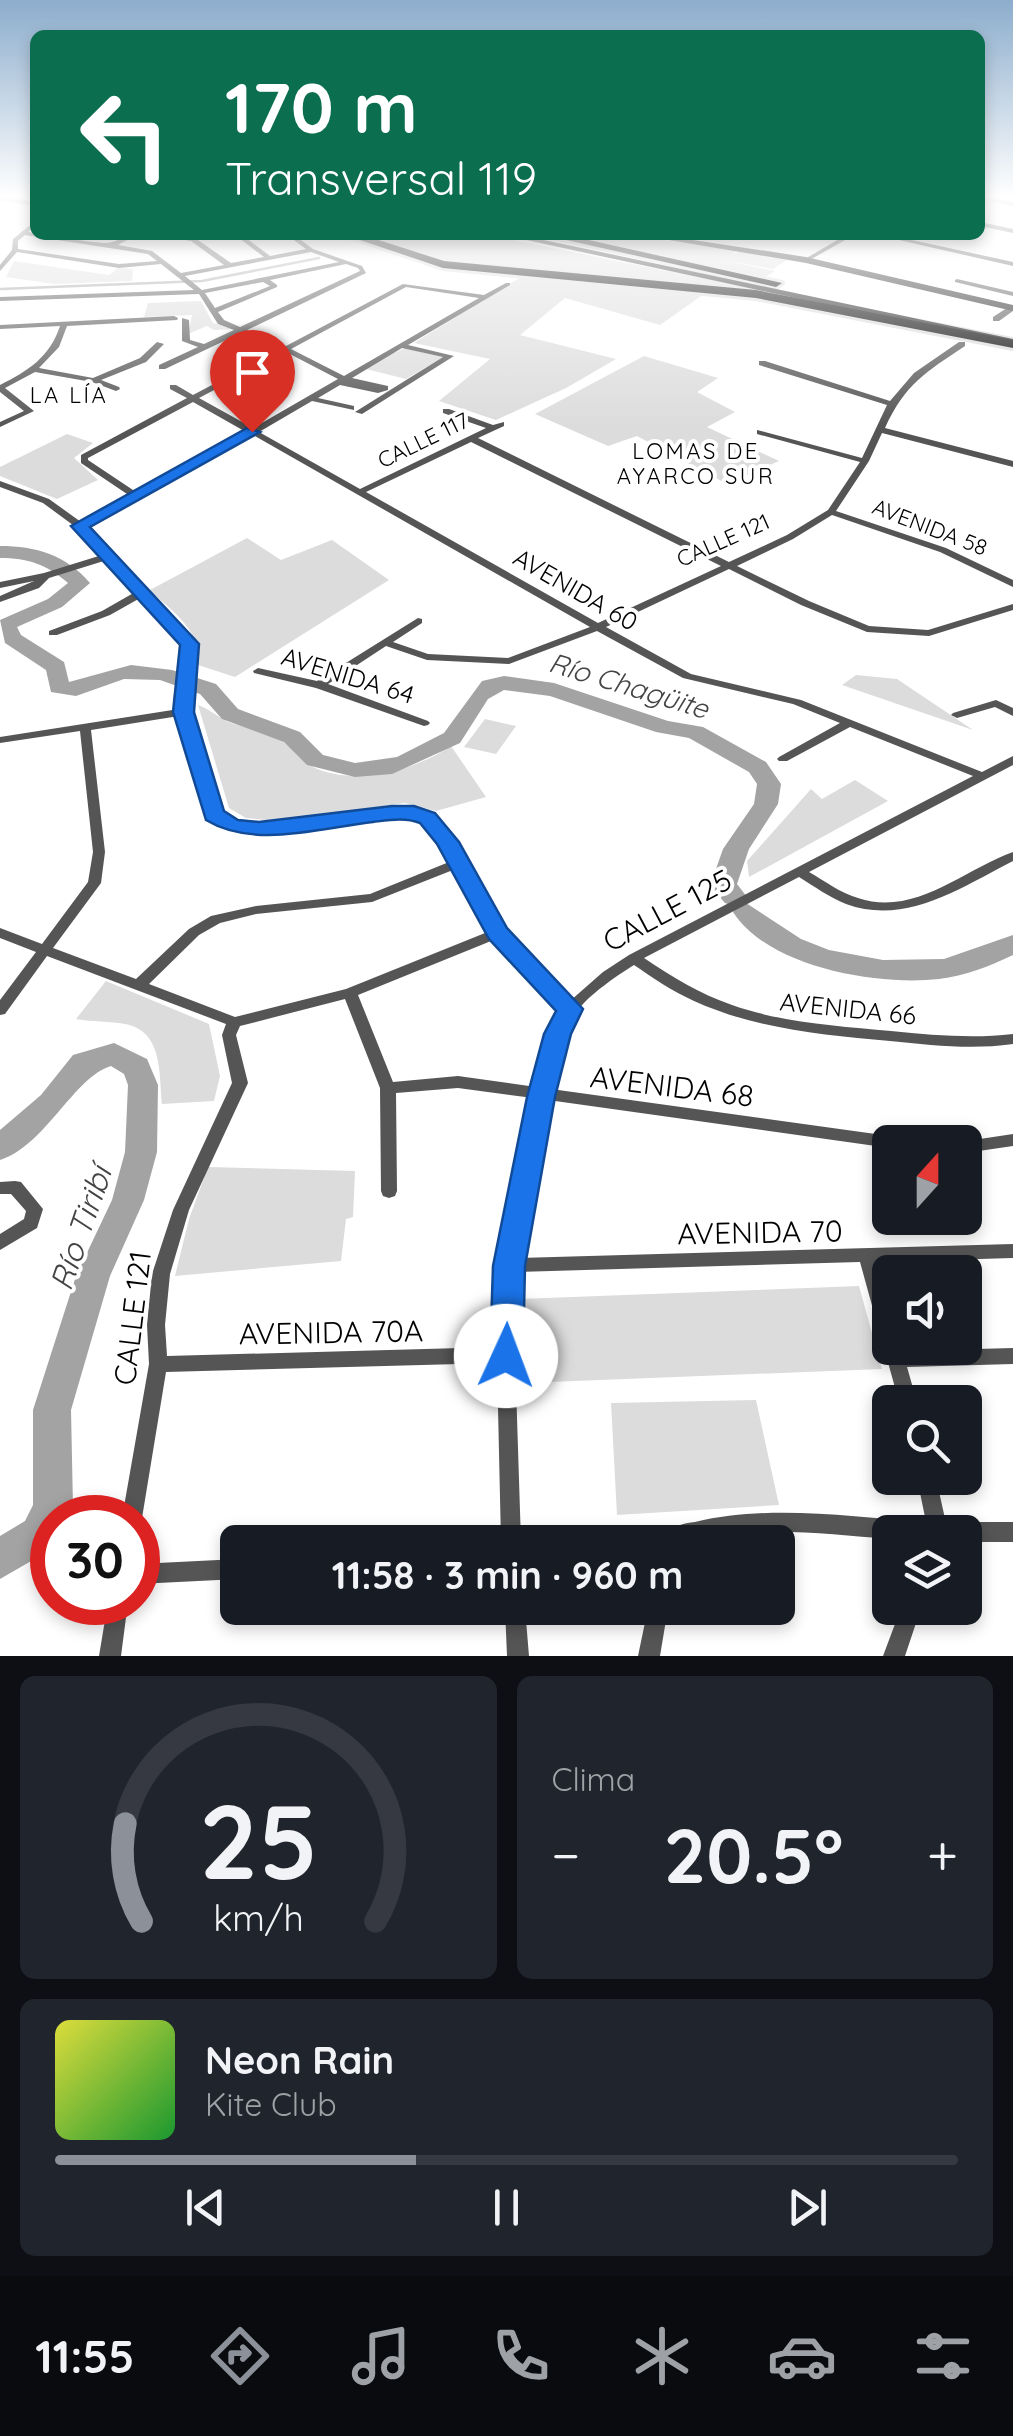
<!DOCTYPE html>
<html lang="es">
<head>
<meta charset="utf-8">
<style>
  :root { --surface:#171b24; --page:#20242c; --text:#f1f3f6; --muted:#9ea1a6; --line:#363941; --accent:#8c9099 }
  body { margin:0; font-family:Quicksand,sans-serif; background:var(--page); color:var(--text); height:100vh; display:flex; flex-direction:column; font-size:38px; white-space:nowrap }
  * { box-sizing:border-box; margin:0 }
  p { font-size:32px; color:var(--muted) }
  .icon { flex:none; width:55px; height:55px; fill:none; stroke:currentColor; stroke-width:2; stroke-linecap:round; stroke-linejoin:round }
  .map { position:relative; height:1656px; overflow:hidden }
  .drawer { display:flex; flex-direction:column; gap:20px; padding:20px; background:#0d0f14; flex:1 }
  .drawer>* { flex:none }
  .guide { position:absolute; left:30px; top:30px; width:955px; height:210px; border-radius:15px; box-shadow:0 5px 15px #0003; background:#0b6e4f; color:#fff; overflow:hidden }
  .needle { width:65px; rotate:21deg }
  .fabs { position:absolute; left:872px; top:1125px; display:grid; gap:20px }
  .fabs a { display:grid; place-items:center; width:110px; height:110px; border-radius:15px; background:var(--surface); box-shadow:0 5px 15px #0003; font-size:50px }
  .speed { position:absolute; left:30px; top:1495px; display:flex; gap:20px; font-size:50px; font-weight:700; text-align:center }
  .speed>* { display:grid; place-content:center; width:130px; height:130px; border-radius:50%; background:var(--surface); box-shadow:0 5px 15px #0003; line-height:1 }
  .speed .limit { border:15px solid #d22; background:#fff; color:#111 }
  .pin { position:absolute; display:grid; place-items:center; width:85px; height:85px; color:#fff; margin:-102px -42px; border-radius:50% 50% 50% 0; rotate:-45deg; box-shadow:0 0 10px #0007 }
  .pin .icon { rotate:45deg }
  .me { position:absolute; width:110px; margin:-55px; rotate:2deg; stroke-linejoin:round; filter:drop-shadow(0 0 8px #0008) }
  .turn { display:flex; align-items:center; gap:35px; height:210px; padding:0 30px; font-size:45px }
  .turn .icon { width:130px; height:130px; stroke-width:2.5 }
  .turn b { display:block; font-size:70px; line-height:85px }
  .big { font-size:75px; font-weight:800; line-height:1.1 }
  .drawer .tile { flex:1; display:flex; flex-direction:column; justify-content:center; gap:15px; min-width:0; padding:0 35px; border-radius:15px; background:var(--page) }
  .drawer .dial { align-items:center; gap:0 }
  .dial svg { height:260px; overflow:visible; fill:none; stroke:var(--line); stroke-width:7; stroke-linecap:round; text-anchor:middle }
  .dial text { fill:var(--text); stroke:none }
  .song { display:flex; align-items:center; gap:30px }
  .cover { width:120px; height:120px; border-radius:15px; background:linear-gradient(135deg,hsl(60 70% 55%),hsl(130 70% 35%)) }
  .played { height:10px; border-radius:5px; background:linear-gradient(90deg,var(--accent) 40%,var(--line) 40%) }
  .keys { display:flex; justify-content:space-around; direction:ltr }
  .heat { display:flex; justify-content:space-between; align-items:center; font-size:55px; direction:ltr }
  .drawer .tiles { flex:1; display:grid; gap:20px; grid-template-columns:1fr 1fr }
  .tile:last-child { grid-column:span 2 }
  .trip { position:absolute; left:220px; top:1525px; width:575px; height:100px; border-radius:15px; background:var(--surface); box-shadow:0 5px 15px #0003; font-weight:800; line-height:100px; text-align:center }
  .tabs { display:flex; height:160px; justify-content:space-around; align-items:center; background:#090b0e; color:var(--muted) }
  .tabs .icon { width:70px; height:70px }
  .tabs .on { color:var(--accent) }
  .tabs b { font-size:45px; color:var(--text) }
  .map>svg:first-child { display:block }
  .green { fill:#dcdcdc }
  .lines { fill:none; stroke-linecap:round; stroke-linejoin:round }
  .stream { stroke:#a3a3a3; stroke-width:2.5 }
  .river { fill:#a3a3a3; fill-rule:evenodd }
  .trunk-casing { stroke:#dbdbdb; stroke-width:6 }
  .minor { fill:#555; fill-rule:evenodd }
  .secondary { fill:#222; fill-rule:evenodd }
  .trunk { fill:#000; fill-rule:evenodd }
  .route { fill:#1a73e8; stroke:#114b97; stroke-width:2.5 }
  .labels { text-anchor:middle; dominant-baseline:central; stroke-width:8; stroke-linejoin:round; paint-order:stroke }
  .far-neighbourhood-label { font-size:22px; letter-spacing:2.5px; fill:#000; stroke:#fff }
  .far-street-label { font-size:22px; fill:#000; stroke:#fff }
  .street-label { font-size:25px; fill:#000; stroke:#fff }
  .water-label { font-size:28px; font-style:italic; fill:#444; stroke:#fff }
  .near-street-label { font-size:30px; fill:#000; stroke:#fff }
  .near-water-label { font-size:32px; font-style:italic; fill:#444; stroke:#fff }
</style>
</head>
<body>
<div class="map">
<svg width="1013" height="1656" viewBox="0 0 1013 1656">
  <rect width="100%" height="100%" fill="#fff"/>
  <path class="green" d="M360 235H486L825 302 744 289 450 263Z
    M556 235H622L737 250 731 256 740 251 787 260 773 269 722 260 775 271 765 277Z
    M14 261 109 275 118 268 133 269 132 281 55 284 6 277Z
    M526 274 704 294 660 325 565 298 520 335 616 359 566 388 496 420 439 401 490 359 414 343Z
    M201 301 213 323 234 329 214 330 207 326 188 334 192 315 144 317 148 303Z
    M405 348 443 357 406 379 362 368Z
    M644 356 718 378 697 392 735 412 707 427 779 461 727 484 637 436 608 446 535 414Z
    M67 434 93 443 74 458 98 480 57 499 0 476V467Z
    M247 538 281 560 332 540 389 580 235 677 195 664C205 632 171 611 150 590Z
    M856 675 897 679 973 730 842 685Z
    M198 705C210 709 220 719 231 723 247 728 268 733 282 741 293 748 299 760 311 766 354 788 415 770 451 746L486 797 436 811 405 803 274 821 246 818 229 808Z
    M485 719 516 726 496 754 464 747Z
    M855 780 888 801 749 877 747 861 811 789 822 799Z
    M106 981 209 1024 220 1076 214 1101 162 1104C159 1073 163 1031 125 1024 109 1021 93 1022 76 1019Z
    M208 1167 355 1171 353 1217 346 1219 341 1261 175 1276 189 1219Z
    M859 1286 882 1369 524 1383 519 1299Z
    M756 1400 779 1505 617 1515 611 1403Z"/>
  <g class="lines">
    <path class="stream" d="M1 289 202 281 319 258"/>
    <path class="river" d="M0 546C36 546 66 555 90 583L62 607 17 627 21 635 64 662 69 682 131 665 172 670 216 684 238 709 300 732 323 755 355 763 397 757 444 733 482 681 504 676 554 683 668 721 703 727 766 762 781 784 778 804 749 849 737 884 747 897 734 906 725 903 710 886 723 849 754 804 757 784 749 772 689 738 656 732 550 696 504 690 488 699 460 743 392 774 355 777 307 765 284 742 222 719 200 694 160 680 124 679 76 696 51 692 46 670 5 643 0 620 48 599 68 583C46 564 28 558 0 558Z
      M746 903 801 939 829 950 883 960 944 959 1013 935V955C990 966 965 976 939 979 878 986 769 968 733 912L737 906Z
      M114 1043 147 1059 158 1085 157 1152 144 1200 110 1276 71 1410 73 1507 68 1518H52V1549L0 1579V1536L25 1521 33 1505V1410L76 1276 112 1200 125 1152 128 1085 124 1074 111 1066C74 1077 45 1146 0 1160V1130L41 1095 73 1055Z"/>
    <defs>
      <path id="trunk" d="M345 235H363L444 261 756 290 1013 340V348L756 298 443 268Z
        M544 235H566L782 283 776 287Z"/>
    </defs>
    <use href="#trunk" class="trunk-casing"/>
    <path class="minor" d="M980 195 1013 202V206L980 199Z
      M0 196 35 202V206L0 200Z
      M35 221V226L28 232 35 233V235C58 235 81 242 104 243 115 244 124 235 136 235L118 245 152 251 181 273 224 265 191 241 154 235 195 238 231 263 264 257 235 235H242L270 256 306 249 287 235H294L313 249 362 266 366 273 247 330 286 346 403 284 484 295 506 283H510V285L408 345 454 356 362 414 355 412 443 357 402 348 352 378 388 386V390L378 393 340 385 318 398 354 406V410L312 401 259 432 360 489 486 428 443 413V409H449L493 425 504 422V426L478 438 729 562 787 535 828 510 860 462 757 434V430L862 458 887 405 759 365V361H765L890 401 914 373 959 342H965V346C926 372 905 384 885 428L1013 461V467L882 433 869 461 836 511 946 548 1013 580V587L940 552 832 515 793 539 737 566 809 601 869 626 928 630 1013 604V610L929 636 867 632 801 605 729 569 606 627 691 674 801 700 982 772 1013 756V765L809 872C825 881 840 893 858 898 915 917 963 870 1013 852V861C962 887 906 926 846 904 829 897 815 887 799 877L644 958C672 977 700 994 732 1005 783 1023 838 1026 891 1031 932 1035 972 1039 1013 1034V1044C971 1050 931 1045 890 1041 822 1035 756 1029 694 1001 672 991 653 978 634 965 615 977 590 994 577 1011 561 1032 557 1065 551 1089L890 1136 896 1138 898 1142H890V1148L548 1100 519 1258 1013 1244V1258L877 1262 890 1307V1348H902L903 1351 1013 1348V1364L907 1367 917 1402H899L884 1348 886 1344 881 1338 860 1262 517 1272 515 1355 521 1542H501L497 1363 166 1372 142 1518 138 1525V1518H122L149 1364 147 1325 152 1274 173 1210 232 1083 222 1035 226 1024 47 956 5 1014 0 1015V1000L36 952 0 938V928L42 944 88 882 93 852 80 731 0 743V737L179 709 178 697 184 661 183 644 180 637 142 597 110 615 57 635H49V631L102 611 137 591 107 560 49 578 39 588 0 602V596L34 581 0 588V582L44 573 102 555 77 528 43 503 0 487V481L49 499 81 522 130 496 81 463V455L187 398 170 389V385H176L193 395 280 349 241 333 165 369H159V365L198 347 182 341V318L189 320 190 340 204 344 234 330 218 324 199 294 0 301V297L194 290 161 264 119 268 17 252 0 271V265L12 250 13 239ZM25 235 148 254 157 261 119 264 18 249V241ZM311 252 339 262 202 290 185 276ZM346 264 358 268 360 271 240 327 224 320 218 312 277 287V285L270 280ZM263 282 270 286 215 308 205 293ZM406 287 479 298 344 376 291 349ZM286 352 338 379 253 428 199 398ZM193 402 246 432 136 492 88 460V458ZM253 435 590 627 508 658 428 654 393 642 422 623V619L418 618 317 681 258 668 253 671 254 673 316 688 424 726 428 725 430 723 428 721 328 684 386 646 427 660 509 664 597 631 683 678 793 704 840 723 779 757 777 759 779 761H787L850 727 973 776 629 955 603 972 570 1001C546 978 520 956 502 929 482 897 463 832 429 814 408 802 384 811 362 815 318 823 261 835 220 813 208 778 192 743 190 706 188 682 200 659 190 636L86 527ZM471 442 721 566 598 623 366 492ZM179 716C182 732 202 810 210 818 236 843 328 829 360 823 379 820 403 810 420 819 436 828 446 845 454 860L370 894 256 906 211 916 189 929 136 979 53 948 101 883 105 852 91 730ZM458 868 490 931 346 989 235 1017 149 984 199 935 220 923 256 914 372 902ZM496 939 517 965 562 1010 551 1034 536 1087 458 1076 393 1082 358 995ZM345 999 380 1088 381 1191 383 1196 389 1198 395 1196 397 1191 396 1093 458 1088 533 1098 500 1265 497 1347 167 1356 165 1325 170 1274 189 1210 248 1083 236 1035 240 1026Z
      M980 222 1013 229V233L980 226Z
      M846 235H854L808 261 803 260Z
      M877 235H889L1013 262V266Z
      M957 279 1013 292V296L955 282V280Z
      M1010 306H1013V311L999 321H993V317Z
      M174 316 178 318 177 320 67 326 59 347 39 368 93 378 140 358 157 342 164 344 146 362 101 380 119 387 120 389 116 391 92 382 35 372 5 388 34 411 0 427V422L24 411 0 392V385C28 371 50 357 60 326L0 329V325Z
      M996 700 1013 708V716L995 707 957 718 951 715 953 713Z
      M1013 1134V1146L965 1153V1142H960Z
      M15 1181 21 1182 43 1209 37 1228 0 1250V1234L24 1219 26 1211 11 1194H0V1182Z
      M917 1478H936L948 1532H890V1539C841 1535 791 1529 742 1533 716 1536 691 1544 665 1542 667 1538 669 1532 673 1529 678 1524 688 1523 695 1522 770 1504 850 1517 926 1522Z
      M958 1522H1013V1542H965V1532H948L951 1525Z
      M238 1559V1579L138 1584V1564Z
      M108 1602H128L121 1656H99Z
      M505 1608H525L529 1656H507Z
      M648 1608H668L660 1656H638Z
      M901 1608H921L905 1656H883Z"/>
    <path class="secondary" d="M503 235H520L1013 339V345Z
      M639 235H660L806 257 1013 305V311L806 263Z"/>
    <use href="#trunk" class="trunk"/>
  </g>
  <linearGradient id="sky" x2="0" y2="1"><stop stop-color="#8cadcc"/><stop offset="0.46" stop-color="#fff"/><stop offset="1" stop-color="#fff" stop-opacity="0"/></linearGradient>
  <rect width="1013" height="427" fill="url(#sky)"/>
  <path class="route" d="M247 428 260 432 90 527 199 644 194 712 224 811 238 820 259 822 392 806H414L435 813 459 842 507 928 583 1009 571 1034 555 1097 525 1266 523 1356 518 1366 506 1370 495 1366 490 1356 493 1266 527 1097 544 1034 556 1011 489 939 437 844 420 823C405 817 389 820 373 822 320 828 254 849 206 820L173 712 180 645 71 526Z"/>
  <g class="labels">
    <g class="far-neighbourhood-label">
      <text x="69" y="395">LA LÍA</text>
      <text x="696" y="451">LOMAS DE<tspan x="696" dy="25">AYARCO SUR</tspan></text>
    </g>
    <g class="far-street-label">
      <text transform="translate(423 440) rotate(-26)">CALLE 117</text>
      <text transform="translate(930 527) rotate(21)">AVENIDA 58</text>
      <text transform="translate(723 540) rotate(-24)">CALLE 121</text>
    </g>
    <g class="street-label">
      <text transform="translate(576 589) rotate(30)">AVENIDA 60</text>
      <text transform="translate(348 675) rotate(17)">AVENIDA 64</text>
      <text transform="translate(848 1008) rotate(6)">AVENIDA 66</text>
    </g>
    <g class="water-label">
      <text transform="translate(629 685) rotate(17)">Río Chagüite</text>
    </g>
    <g class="near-street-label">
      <text transform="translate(667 910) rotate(-28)">CALLE 125</text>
      <text transform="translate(672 1086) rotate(7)">AVENIDA 68</text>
      <text transform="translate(760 1232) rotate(-1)">AVENIDA 70</text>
      <text transform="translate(132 1318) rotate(-83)">CALLE 121</text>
      <text transform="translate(331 1332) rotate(-1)">AVENIDA 70A</text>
    </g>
    <g class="near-water-label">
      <text transform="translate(80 1228) rotate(-71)">Río Tiribí</text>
    </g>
  </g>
</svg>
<div class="fabs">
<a><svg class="needle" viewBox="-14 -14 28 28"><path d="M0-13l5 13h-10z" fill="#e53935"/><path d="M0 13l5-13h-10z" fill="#9ea1a6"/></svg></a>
<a><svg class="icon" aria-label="sound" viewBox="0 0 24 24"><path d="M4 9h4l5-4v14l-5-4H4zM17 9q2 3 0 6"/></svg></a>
<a><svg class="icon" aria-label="search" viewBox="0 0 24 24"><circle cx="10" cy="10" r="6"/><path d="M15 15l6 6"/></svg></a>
<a><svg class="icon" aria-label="layers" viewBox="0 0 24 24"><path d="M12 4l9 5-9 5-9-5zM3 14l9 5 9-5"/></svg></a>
</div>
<div class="speed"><div class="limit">30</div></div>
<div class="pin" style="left:252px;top:432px;background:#d93025"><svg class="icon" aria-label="arrive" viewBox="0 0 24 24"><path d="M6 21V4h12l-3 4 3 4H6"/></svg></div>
<svg class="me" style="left:506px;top:1356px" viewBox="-20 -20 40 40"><circle r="19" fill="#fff"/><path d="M0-13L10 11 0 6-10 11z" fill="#1a73e8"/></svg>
<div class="trip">11:58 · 3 min · 960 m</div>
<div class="guide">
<div class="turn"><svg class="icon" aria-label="left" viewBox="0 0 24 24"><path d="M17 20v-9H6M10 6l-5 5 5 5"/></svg><div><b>170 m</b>Transversal 119</div></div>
</div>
</div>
<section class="drawer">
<div class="tiles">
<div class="tile dial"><svg viewBox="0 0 100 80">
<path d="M14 69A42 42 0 1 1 86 69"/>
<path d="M14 69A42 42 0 0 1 9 39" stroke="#8c9099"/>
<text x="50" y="56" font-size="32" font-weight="700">25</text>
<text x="50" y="72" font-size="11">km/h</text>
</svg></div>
<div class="tile"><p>Clima</p>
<div class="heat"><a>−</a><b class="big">20.5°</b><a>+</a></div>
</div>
<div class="tile">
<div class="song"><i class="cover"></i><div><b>Neon Rain</b><p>Kite Club</p></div></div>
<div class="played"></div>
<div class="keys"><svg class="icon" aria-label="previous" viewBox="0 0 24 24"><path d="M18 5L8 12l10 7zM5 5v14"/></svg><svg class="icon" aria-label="pause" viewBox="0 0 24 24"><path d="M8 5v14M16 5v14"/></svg><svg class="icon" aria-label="next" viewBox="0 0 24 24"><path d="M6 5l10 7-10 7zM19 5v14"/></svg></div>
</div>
</div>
</section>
<nav class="tabs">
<b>11:55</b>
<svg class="icon on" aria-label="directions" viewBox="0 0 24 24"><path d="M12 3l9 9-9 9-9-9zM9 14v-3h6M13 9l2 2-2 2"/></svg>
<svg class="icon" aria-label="music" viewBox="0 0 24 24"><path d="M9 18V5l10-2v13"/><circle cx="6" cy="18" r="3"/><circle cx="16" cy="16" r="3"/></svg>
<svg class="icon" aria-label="phone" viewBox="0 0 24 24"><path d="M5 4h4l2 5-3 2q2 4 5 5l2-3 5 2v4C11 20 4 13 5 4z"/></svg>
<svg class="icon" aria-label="climate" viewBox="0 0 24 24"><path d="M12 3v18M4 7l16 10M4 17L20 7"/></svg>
<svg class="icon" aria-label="car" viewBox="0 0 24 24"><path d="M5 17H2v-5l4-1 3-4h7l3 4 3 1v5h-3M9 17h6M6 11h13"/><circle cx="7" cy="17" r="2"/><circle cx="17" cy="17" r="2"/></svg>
<svg class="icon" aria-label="filters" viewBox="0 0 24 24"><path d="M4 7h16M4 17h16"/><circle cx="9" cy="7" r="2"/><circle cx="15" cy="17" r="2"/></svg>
</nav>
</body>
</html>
